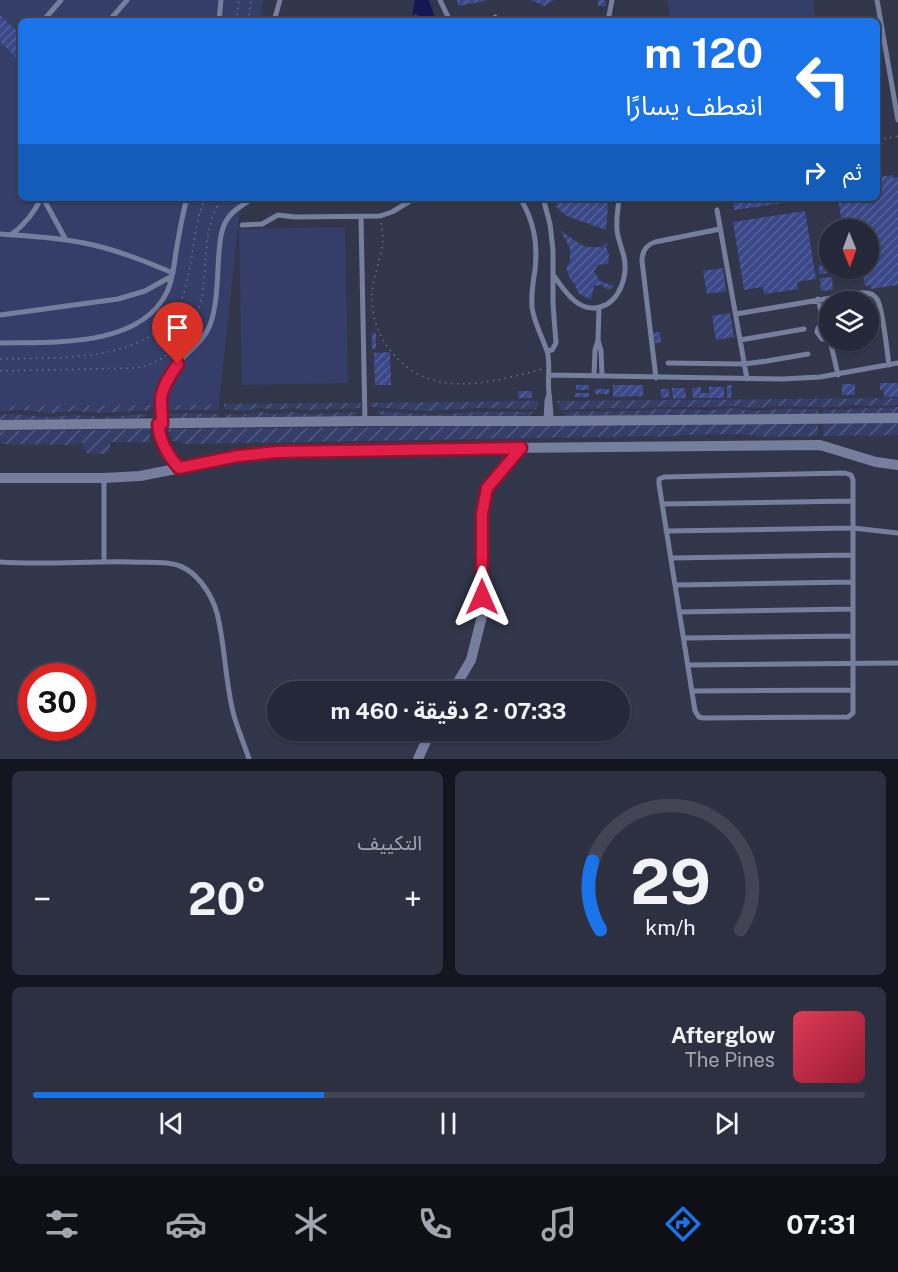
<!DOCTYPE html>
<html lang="ar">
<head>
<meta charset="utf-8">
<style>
  :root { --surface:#252838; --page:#2d3040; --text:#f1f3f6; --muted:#a3a6ae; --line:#424453; --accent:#1a73e8 }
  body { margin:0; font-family:"Public Sans","Noto Sans Arabic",sans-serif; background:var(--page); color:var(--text); direction:rtl; height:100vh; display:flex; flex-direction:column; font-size:22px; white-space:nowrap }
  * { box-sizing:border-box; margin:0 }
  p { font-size:20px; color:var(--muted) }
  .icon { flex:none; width:33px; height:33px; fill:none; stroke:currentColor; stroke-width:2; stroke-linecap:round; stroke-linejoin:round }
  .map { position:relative; height:759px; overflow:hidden; direction:ltr }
  .sheet { display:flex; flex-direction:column; gap:12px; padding:12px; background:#14161f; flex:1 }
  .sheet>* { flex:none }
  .top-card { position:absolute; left:18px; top:18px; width:862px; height:183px; border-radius:9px; box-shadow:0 2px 4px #0004,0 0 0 2px var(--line); direction:rtl; background:#1a73e8; color:#fff; overflow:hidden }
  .needle { width:39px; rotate:179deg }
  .buttons { position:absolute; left:819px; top:219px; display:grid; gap:12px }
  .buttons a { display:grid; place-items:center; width:60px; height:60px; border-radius:50%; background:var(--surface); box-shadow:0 2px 4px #0004,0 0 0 2px var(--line); font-size:30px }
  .speed { position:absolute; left:18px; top:663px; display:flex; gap:12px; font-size:30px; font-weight:700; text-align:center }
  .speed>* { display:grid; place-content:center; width:78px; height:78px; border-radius:50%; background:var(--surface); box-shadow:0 2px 4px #0004,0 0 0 2px var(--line); line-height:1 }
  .speed .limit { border:9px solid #d22; background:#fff; color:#111 }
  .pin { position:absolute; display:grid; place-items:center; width:51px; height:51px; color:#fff; margin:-62px -26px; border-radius:50% 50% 50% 0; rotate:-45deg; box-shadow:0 0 6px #0007 }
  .pin .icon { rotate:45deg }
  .me { position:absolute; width:66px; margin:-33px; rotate:0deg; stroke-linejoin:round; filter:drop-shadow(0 0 4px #0008) }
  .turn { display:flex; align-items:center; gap:21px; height:126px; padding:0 18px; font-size:27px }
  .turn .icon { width:78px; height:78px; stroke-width:2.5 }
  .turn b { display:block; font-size:42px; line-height:51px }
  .then { display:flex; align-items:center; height:57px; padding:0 18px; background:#0003; gap:12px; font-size:22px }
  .big { font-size:45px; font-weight:700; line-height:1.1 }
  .sheet .tile { flex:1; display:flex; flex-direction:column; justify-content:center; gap:9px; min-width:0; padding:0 21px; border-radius:9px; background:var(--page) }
  .sheet .dial { align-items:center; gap:0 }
  .dial svg { height:156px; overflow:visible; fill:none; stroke:var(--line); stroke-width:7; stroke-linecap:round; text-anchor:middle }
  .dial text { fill:var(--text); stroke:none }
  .song { display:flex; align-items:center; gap:18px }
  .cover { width:72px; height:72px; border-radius:9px; background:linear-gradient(135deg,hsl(350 70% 55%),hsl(350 70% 35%)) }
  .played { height:6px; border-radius:3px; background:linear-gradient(90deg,var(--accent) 35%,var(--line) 35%) }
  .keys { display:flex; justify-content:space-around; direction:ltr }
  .heat { display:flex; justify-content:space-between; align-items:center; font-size:33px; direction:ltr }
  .sheet .tiles { flex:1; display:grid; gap:12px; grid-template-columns:1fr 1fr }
  .tile:last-child { grid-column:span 2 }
  .trip { position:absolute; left:267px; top:681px; width:363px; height:60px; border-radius:30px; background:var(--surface); box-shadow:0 2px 4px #0004,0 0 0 2px var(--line); font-weight:700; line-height:60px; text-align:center; direction:rtl }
  .tab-bar { display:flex; height:96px; justify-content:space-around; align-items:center; background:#0f1016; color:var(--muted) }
  .tab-bar .icon { width:42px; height:42px }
  .tab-bar .current { color:var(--accent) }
  .tab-bar b { font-size:27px; color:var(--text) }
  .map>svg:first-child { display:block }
  .park { fill:#353e68 }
  .garden { fill:url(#garden-furrows) }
  .water { fill:url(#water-ripples) }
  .building { fill:url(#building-hatch) }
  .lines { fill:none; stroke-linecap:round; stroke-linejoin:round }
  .path { stroke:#6c7182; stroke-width:1.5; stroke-dasharray:1.5 4.5; stroke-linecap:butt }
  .service { stroke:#757e9d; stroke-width:5 }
  .minor { stroke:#757e9d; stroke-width:10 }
  .route-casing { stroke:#92132f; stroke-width:15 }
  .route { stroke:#e11d48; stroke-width:10 }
</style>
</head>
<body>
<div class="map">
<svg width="898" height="759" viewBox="0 0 898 759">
  <defs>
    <pattern id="garden-furrows" width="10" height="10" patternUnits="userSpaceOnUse" patternTransform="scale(1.5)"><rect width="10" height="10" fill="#353e68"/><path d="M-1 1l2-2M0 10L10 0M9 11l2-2" fill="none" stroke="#525a7e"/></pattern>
    <pattern id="water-ripples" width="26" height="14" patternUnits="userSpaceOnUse" patternTransform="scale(1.5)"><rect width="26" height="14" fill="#131755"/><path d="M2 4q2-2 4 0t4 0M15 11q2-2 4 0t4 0" fill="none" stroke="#35396e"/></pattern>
    <pattern id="building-hatch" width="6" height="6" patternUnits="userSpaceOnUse" patternTransform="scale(1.5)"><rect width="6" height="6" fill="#3a4788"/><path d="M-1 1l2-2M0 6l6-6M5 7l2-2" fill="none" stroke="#566199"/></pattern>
  </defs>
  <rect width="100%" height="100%" fill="#31364a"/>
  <path class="park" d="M0 0H263L260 21H21V198H241L219 404 0 406Z
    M667 0H813L816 21H645V20L670 15Z
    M345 227 348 383 242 385 239 229Z"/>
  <path class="garden" d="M898 398V405L875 406 853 405 831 407 778 406 754 408 733 406 713 407H658L633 409 609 408 560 410 557 401Z
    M539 401 536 409 474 408 428 411 372 407 370 403Z
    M361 403 360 408 307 410 292 408 276 410 261 408 241 411 224 409V404Z
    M219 404V410H167L166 405Z
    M153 405 150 410 103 413 74 411 50 413 22 410 0 411V406Z
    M898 407V413L823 414V410Z
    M733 408 754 411 778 409H818V414L569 416 562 412 633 411 658 409 713 410Z
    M375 411 435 415 474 412H533L529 416 384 417Z
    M261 412 276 414 292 412 307 414 358 412 350 418 225 420V414L241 415Z
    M185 413 219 414V420L176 421 169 414Z
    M10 414 50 417 74 415 103 417 148 414 142 418 0 420V415Z
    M898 422V435L823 436V423Z
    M818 423V436L768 437 739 434 681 435 665 437 650 436 184 444 179 441H171L168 429Z
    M150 429V442H110V450L105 454H88L84 450 83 442 74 445 0 444V431Z"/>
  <path class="water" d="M415 0H429L434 15 435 21H411Z"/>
  <path class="building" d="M457 0H485V1L458 6Z
    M530 0H555L545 6Z
    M598 0H605L606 6H598Z
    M0 15 21 35V62L0 42Z
    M893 175V178L898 177V285L871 289 870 285 865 286 862 268H868V230H843L838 198H878V177Z
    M556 198H606L608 206 606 230 567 216 557 208Z
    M733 198H804L805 200 734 210Z
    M805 211 816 279 797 282 798 289 764 294 763 287 744 290 733 222Z
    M560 230 575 241 586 247H602L608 241 606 247 609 255 608 264 598 265 594 271 600 281 614 286 609 290 601 285 594 286 591 300 578 293 575 284 570 279 566 268 570 261V248Z
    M830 264V268H832L833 273 819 274V265Z
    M723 268 726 291 707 294 703 271Z
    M832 277 833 290 821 291 820 278Z
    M730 313 734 337 716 340 712 316Z
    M660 332 661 343H653L652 333Z
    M372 333H376V349H372Z
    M849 340H861L862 347 850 349Z
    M390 352 391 385H375L374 353Z
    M880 383H898V397H884V390H880Z
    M842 384H855V395H842Z
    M576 385H589V390H576Z
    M613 385H643V396L613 397Z
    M727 385H732L731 398H727Z
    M701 387V393H709V387H724V398H693L692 388Z
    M672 388H685L686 398 673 399Z
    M595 389H609V394H595Z
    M661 389H669V397L661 398Z
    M518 391H532V398H518Z
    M575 393H589V397H575Z"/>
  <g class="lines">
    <path class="path" d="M236 21 239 0
      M248 21 251 0
      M878 140 898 136
      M381 223C382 229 383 235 383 241 381 259 373 276 372 295 371 314 378 335 390 350 429 401 490 383 542 369
      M0 359C59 357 158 365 183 296 190 274 192 252 196 229 198 218 201 208 205 198
      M0 371 136 368C154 365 164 358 176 346 222 302 191 244 222 198"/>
    <path class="service" d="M440 0 450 21
      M877 0 898 120
      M43 21 61 0
      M109 21 127 0
      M219 21 221 0
      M274 21 280 0
      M494 21 495 17
      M608 21 612 0
      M43 198 66 240
      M520 198C534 221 538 243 535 270 533 282 531 294 532 307 534 323 542 336 547 351 551 365 547 379 549 393 550 402 551 411 551 421
      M543 198 550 224 553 250V304L556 343 552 350 547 351
      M717 210 747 379
      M361 217 365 421
      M242 225 262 224 278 215 295 217 380 216 392 212 415 198
      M0 234C28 236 56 237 84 243 115 249 144 261 173 273
      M11 235C24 225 34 214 41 198
      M554 276C565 291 578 313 600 307 620 302 628 275 624 257 622 248 618 240 617 230 616 220 618 209 619 198
      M818 299 824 323
      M599 308 598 340 601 351 602 376
      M736 314 861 293C867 292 873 293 877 299 883 308 887 352 889 365
      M0 315 118 299 145 291 172 276
      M824 323 818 328 817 332 822 339H830
      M740 340 804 329
      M830 340 838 375
      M0 343C52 342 140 348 167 292 173 280 174 265 176 252 179 234 182 216 187 198
      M668 363 744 364 767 361 808 354
      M549 375 783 379 820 377 898 363
      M594 376 595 350 598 340
      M656 378 642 261C642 251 646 245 655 242L720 229
      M546 421 547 401 549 394
      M179 468C172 460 165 452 161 442 152 414 163 382 181 360 191 349 204 340 210 325 218 304 217 275 219 253 220 240 221 228 228 218 235 208 244 205 253 198
      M845 473 851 475 853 480V713L848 717 703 718 699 717 695 711 659 484V479L664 477Z
      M104 478V561
      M662 504 853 501
      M666 531 853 528 898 533
      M671 558 853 555
      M0 562C43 565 88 561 132 562 149 563 171 560 186 569 201 578 212 596 217 613 225 645 225 679 233 712 237 728 244 743 249 759
      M675 585 853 582
      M679 612 853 609
      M684 638 853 636
      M688 665 898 663
      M692 691 853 690"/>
    <path class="minor" d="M0 425 365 421H546L898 418
      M0 478H104L140 476 252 454 305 450 820 445 876 462 898 465
      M452 692 471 660 483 612 482 514 487 487 521 448
      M418 759 431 730"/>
  </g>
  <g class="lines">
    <defs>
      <path id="route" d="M178 364C171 374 162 387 161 399 161 407 162 416 162 424H158C160 442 167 454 179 468L238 456 277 452 521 448 487 488 482 514V597"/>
    </defs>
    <use href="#route" class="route-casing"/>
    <use href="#route" class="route"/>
  </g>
</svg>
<div class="buttons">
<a><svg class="needle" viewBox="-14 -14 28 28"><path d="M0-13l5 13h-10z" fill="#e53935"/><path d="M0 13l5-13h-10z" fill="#a3a6ae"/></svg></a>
<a><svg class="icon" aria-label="layers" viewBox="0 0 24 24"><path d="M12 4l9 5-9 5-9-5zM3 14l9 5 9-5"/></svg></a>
</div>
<div class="speed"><div class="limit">30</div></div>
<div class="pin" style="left:178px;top:364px;background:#d93025"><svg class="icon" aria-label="arrive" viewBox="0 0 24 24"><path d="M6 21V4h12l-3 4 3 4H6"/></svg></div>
<svg class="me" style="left:482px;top:597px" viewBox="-20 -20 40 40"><path d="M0-17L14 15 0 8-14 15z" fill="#e11d48" stroke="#fff" stroke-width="4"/></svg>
<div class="trip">07:33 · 2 دقيقة · 460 m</div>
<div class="top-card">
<div class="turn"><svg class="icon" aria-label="left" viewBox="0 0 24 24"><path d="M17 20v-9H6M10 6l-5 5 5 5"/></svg><div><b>120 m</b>انعطف يسارًا</div></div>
<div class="then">ثم<svg class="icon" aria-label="right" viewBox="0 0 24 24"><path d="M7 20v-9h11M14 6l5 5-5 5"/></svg></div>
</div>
</div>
<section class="sheet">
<div class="tiles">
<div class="tile dial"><svg viewBox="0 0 100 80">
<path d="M14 69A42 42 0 1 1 86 69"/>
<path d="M14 69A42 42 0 0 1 10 34" stroke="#1a73e8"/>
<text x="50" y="56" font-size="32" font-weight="700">29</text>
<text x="50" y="72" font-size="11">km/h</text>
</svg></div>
<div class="tile"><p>التكييف</p>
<div class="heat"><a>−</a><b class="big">20°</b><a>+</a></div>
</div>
<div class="tile">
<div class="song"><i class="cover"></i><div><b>Afterglow</b><p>The Pines</p></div></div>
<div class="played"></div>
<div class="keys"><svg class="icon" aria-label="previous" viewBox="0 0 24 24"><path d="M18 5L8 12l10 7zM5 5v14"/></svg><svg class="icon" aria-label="pause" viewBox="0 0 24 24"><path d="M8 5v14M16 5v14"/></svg><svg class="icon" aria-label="next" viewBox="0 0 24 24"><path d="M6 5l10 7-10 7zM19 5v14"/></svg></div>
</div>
</div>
</section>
<nav class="tab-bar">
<b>07:31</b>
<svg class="icon current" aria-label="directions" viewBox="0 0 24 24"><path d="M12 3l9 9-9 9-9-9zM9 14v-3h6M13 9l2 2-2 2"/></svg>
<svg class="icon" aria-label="music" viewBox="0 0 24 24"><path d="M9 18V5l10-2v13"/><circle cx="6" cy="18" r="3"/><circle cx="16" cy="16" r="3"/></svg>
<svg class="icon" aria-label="phone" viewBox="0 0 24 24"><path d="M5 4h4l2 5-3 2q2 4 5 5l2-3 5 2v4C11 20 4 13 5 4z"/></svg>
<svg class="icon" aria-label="climate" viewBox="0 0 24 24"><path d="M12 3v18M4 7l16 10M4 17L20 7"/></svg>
<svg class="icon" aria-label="car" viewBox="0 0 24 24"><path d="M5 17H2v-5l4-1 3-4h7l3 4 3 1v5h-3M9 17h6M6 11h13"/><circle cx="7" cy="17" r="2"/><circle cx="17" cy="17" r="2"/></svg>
<svg class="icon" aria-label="filters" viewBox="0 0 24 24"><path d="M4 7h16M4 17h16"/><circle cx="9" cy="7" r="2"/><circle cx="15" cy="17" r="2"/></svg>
</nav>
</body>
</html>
